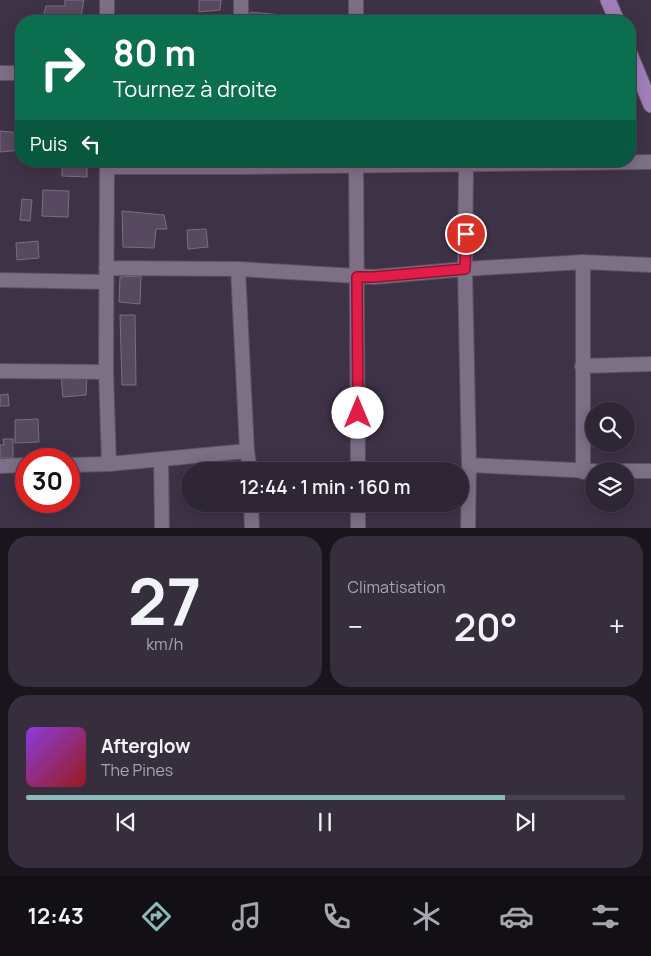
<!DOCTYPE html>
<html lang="fr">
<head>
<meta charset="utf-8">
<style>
  :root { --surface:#2e2635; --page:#362e3d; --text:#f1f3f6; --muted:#a7a5ad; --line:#494350; --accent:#8bbbb9 }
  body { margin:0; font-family:Manrope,sans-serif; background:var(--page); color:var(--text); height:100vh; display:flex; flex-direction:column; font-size:19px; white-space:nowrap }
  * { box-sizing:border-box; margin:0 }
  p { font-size:16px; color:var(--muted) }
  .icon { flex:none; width:28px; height:28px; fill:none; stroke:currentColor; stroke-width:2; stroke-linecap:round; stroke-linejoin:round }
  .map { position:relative; height:528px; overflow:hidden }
  .panel { display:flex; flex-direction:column; gap:8px; padding:8px; background:#19151d; flex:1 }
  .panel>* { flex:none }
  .hud { position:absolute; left:15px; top:15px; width:621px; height:152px; border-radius:20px; box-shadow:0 2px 12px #0003,0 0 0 1px var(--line); background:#0b6e4f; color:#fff; overflow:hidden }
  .tools { position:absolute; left:585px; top:402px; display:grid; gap:10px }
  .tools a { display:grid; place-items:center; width:50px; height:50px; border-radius:50%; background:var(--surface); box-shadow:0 2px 12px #0003,0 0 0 1px var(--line); font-size:25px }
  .speed { position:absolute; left:15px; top:448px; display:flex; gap:10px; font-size:25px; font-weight:700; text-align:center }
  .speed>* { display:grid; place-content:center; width:65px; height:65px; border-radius:50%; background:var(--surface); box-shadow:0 2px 12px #0003,0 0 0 1px var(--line); line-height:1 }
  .speed .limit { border:8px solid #d22; background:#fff; color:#111 }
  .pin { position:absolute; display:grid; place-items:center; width:42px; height:42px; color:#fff; margin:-21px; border:2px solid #fff; border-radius:50%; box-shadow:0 1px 5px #0007 }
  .me { position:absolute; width:55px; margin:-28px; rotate:0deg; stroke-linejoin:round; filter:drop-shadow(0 0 4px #0008) }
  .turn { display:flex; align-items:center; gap:18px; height:105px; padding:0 15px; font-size:22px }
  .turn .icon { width:65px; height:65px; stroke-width:2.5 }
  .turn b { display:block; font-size:35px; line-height:42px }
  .then { display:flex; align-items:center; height:48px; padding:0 15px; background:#0003; gap:10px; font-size:19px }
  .big { font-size:38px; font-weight:600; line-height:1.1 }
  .panel .tile { flex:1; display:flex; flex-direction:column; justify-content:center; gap:8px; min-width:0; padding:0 18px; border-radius:20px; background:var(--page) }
  .panel .dial { align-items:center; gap:0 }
  .dial b { font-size:65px; line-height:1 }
  .song { display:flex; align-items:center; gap:15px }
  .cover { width:60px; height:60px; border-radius:8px; background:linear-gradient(135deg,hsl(270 70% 55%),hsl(0 70% 35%)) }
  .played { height:5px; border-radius:2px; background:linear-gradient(90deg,var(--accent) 80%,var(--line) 80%) }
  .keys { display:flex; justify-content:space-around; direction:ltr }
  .heat { display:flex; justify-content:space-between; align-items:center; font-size:28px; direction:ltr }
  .panel .tiles { flex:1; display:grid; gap:8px; grid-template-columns:1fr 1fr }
  .tile:last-child { grid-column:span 2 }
  .trip { position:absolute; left:181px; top:462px; width:288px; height:50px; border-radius:25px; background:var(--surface); box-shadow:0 2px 12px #0003,0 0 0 1px var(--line); font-weight:600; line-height:50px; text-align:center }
  .tab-bar { display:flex; height:80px; justify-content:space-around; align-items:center; background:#120f15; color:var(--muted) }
  .tab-bar .icon { width:35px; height:35px }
  .tab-bar .active { color:var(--accent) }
  .tab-bar b { font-size:22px; color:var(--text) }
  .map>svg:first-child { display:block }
  .building { fill:#574a60; stroke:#7a6d84 }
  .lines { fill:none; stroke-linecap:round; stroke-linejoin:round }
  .minor-casing { stroke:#5b5163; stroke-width:16 }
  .primary-casing { stroke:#5b5163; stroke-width:17 }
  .minor { stroke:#7c6f86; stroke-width:14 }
  .primary { stroke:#a17eb8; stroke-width:15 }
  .route-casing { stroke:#92132f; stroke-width:12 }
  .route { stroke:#e11d48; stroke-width:9 }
</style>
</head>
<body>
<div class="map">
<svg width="651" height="529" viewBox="0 0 651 529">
  <rect width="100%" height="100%" fill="#3e3247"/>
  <path class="building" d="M65 0H84L80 21H42L46 6H65Z
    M199 0H221L220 10 199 12Z
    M250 12 293 16 292 21H249Z
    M17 110H21V125L19 126Z
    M0 131 21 133V150L0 152Z
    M62 161H87V177L62 176Z
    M43 190 69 191 68 217 42 216Z
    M22 199 32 200 30 221 20 220Z
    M122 211 164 215 167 229H156L154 248 123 247Z
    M206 229 208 247 188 249 187 230Z
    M38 241 39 258 17 260 16 243Z
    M141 276 140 304 119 302 120 277Z
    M120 315H135L136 385H122Z
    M61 377H87L86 395 63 397Z
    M8 394 9 406H0V395Z
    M38 419 39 442 15 443V420Z
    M3 439H13V458H0V445H4Z"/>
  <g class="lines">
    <defs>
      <path id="minor" d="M241 0V21
        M356 0V21
        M107 21V0
        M0 73H21
        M107 161 106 372 109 464
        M356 161 358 471
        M466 164 465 269 469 465 468 529
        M107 167H242L651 162
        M106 268 238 269 374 277 465 269 583 262 651 265
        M238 269 247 451 250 471
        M0 280 106 282
        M582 366 651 364
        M0 371 106 372
        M161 460 162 529
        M69 465 109 464 247 451
        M469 465 594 471
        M0 466 26 465
        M602 471H651
        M583 472V262
        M251 504 252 529
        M358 504V529"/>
      <path id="primary" d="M608 0 617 21
        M630 54 651 105"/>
    </defs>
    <use href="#minor" class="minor-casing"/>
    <use href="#primary" class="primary-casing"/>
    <use href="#minor" class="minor"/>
    <use href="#primary" class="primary"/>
  </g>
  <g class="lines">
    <defs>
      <path id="route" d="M358 413 357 277H374L465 269 466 234"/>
    </defs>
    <use href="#route" class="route-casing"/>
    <use href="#route" class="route"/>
  </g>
</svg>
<div class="tools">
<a><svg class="icon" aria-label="search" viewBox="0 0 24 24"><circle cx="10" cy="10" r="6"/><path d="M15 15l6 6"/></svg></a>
<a><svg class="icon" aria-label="layers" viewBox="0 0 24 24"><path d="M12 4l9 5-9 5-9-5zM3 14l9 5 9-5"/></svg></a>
</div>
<div class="speed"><div class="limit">30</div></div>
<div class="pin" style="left:466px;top:234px;background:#d93025"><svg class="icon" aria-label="arrive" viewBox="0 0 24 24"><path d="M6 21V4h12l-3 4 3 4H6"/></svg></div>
<svg class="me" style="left:358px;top:413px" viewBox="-20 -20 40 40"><circle r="19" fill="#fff"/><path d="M0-13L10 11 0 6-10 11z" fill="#e11d48"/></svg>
<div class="trip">12:44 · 1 min · 160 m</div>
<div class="hud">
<div class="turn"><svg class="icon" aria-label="right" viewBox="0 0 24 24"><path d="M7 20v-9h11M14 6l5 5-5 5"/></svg><div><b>80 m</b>Tournez à droite</div></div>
<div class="then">Puis<svg class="icon" aria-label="left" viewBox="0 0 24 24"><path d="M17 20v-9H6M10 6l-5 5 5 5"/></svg></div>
</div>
</div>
<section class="panel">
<div class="tiles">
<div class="tile dial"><b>27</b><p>km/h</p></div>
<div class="tile"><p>Climatisation</p>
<div class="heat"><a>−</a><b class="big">20°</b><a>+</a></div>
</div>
<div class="tile">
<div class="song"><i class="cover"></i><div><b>Afterglow</b><p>The Pines</p></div></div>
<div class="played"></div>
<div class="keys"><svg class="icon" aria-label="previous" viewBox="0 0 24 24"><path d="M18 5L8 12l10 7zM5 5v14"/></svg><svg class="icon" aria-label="pause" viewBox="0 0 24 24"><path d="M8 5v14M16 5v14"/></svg><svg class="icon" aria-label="next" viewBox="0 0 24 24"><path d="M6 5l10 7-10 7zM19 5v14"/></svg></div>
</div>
</div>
</section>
<nav class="tab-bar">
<b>12:43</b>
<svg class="icon active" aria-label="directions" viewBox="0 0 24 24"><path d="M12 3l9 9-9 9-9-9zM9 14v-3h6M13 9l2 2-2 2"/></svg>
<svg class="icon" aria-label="music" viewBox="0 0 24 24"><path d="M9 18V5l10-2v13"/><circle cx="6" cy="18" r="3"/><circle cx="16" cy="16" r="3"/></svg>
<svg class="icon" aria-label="phone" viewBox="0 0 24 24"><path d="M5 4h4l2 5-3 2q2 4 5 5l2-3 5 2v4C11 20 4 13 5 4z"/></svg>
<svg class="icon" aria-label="climate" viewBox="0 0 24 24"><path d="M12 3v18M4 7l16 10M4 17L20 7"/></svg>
<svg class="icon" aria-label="car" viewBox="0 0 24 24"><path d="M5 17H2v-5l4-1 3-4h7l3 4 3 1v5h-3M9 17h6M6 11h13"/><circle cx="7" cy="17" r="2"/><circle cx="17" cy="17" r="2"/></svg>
<svg class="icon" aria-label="filters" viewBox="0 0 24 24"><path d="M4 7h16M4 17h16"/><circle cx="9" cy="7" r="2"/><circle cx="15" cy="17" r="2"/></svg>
</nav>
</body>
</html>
